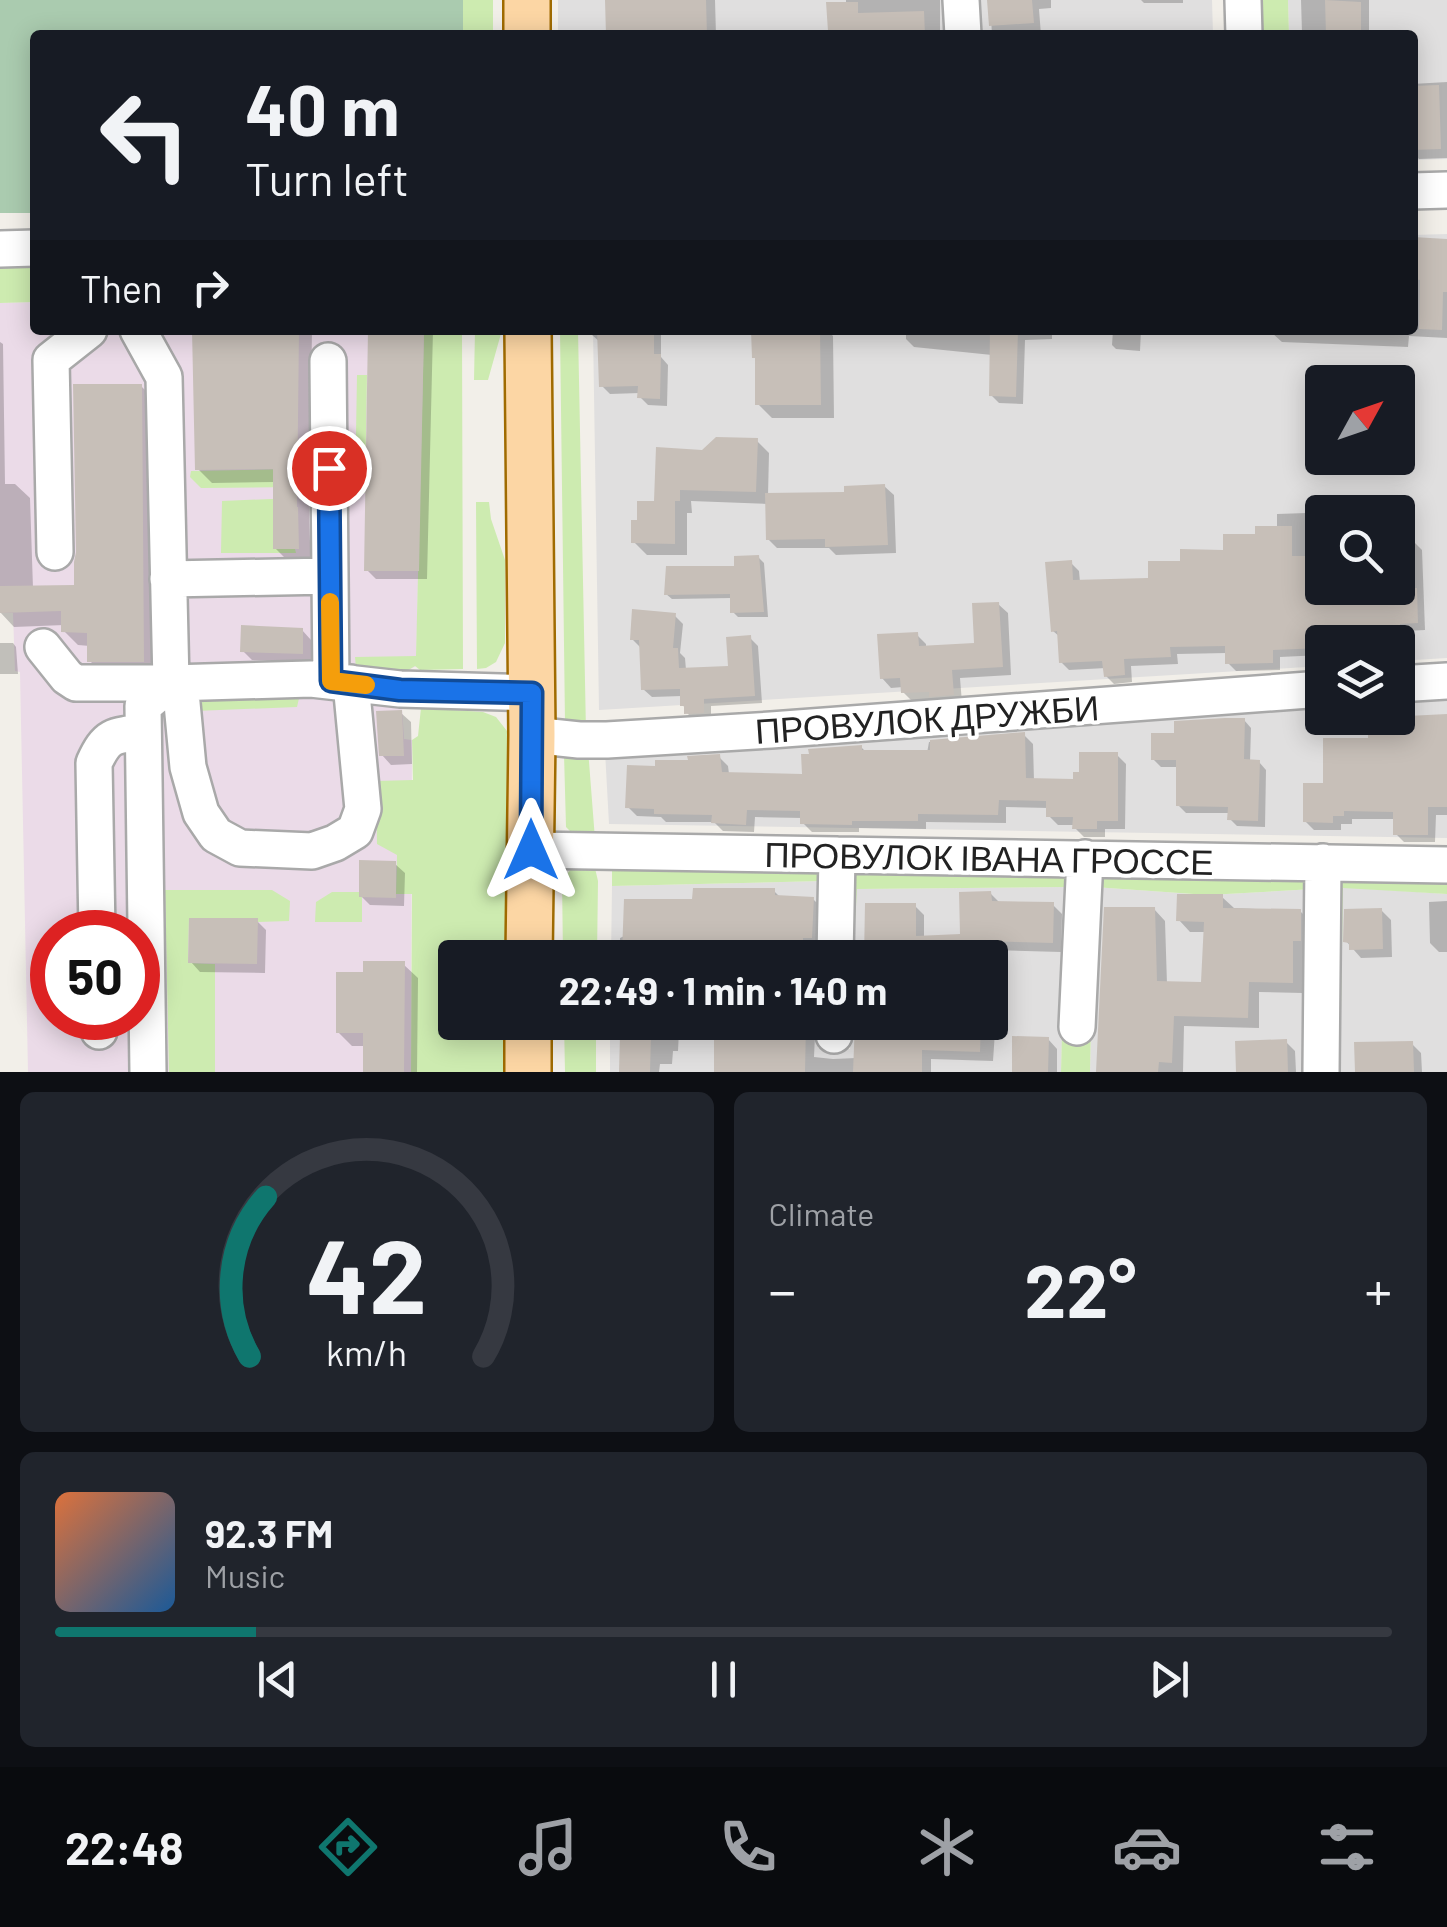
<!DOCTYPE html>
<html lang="en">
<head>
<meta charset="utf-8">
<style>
  :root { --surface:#171b24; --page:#20242c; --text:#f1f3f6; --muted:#9ea1a6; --line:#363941; --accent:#0f766e }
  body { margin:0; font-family:Barlow,sans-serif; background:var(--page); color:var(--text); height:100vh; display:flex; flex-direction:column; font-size:38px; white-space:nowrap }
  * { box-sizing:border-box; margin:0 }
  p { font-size:32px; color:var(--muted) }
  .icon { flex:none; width:55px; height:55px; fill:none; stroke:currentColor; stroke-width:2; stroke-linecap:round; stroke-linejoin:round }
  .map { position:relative; height:1072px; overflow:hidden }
  .details { display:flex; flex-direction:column; gap:20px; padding:20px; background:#0d0f14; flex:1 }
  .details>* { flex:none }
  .hud { position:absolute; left:30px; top:30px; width:1388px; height:305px; border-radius:10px; box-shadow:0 5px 25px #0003; background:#171b24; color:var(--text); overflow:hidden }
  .needle { width:65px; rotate:50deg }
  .controls { position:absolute; left:1305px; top:365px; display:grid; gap:20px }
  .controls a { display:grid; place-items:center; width:110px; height:110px; border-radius:10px; background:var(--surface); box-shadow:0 5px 25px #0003; font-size:50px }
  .speed { position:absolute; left:30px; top:910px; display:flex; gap:20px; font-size:50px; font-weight:700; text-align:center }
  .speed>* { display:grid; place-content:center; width:130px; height:130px; border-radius:50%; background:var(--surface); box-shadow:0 5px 25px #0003; line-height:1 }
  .speed .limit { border:15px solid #d22; background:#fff; color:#111 }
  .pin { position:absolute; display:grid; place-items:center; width:85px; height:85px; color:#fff; margin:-42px; border:5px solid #fff; border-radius:50%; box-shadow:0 2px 10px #0007 }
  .me { position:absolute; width:110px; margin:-55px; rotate:0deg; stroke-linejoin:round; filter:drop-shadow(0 0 8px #0008) }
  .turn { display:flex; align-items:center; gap:35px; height:210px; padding:0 50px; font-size:45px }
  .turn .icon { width:130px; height:130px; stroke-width:2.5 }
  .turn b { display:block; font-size:70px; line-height:85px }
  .then { display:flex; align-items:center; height:95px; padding:0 50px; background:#0003; gap:20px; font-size:38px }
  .big { font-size:75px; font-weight:700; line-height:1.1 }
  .details .widget { flex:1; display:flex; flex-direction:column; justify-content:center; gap:15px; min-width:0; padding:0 35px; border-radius:15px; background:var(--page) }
  .details .dial { align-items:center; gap:0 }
  .dial svg { height:260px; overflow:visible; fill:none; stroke:var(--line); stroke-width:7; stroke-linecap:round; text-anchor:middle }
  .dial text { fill:var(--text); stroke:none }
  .song { display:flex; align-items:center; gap:30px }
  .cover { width:120px; height:120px; border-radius:15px; background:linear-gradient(135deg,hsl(20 70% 55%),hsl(210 70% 35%)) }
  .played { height:10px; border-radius:5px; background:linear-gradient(90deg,var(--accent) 15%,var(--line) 15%) }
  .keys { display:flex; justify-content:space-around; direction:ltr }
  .heat { display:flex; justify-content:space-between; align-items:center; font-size:55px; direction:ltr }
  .details .tiles { flex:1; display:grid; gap:20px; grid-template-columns:1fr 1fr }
  .widget:last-child { grid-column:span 2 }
  .trip { position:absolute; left:438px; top:940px; width:570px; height:100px; border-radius:10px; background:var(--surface); box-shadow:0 5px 25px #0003; font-weight:700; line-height:100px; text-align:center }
  .tab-bar { display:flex; height:160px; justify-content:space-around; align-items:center; background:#090b0e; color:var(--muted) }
  .tab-bar .icon { width:70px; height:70px }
  .tab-bar .on { color:var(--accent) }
  .tab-bar b { font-size:45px; color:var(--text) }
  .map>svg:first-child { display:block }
  .residential { fill:#e0dfdf; fill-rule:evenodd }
  .industrial { fill:#ebdbe8; fill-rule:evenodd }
  .grass { fill:#cdebb0 }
  .cemetery { fill:#aacbaf }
  .shadow { fill:#0003 }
  .building { fill:#c7bfb8 }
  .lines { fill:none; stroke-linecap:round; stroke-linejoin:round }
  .minor-casing { stroke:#a9a9a9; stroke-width:40 }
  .major-casing { stroke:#a06b00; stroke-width:50 }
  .minor { stroke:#fff; stroke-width:35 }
  .major { stroke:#fcd6a4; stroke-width:45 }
  .route-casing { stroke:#114b97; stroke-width:25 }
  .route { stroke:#1a73e8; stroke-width:18 }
  .slow { stroke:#f59e0b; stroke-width:18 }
  .labels { text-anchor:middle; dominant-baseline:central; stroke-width:8; stroke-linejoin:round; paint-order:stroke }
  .street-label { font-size:35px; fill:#222; stroke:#fff }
</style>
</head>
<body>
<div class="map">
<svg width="1447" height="1072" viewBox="0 0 1447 1072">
  <rect width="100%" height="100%" fill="#f2efe9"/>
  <path class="residential" d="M558 0H951L953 35H558Z
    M973 0H1212L1213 35H973Z
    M1288 0H1447V159L1413 160 1412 35H1289Z
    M1447 234V658L1398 661V642H1322V666L599 710 593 330H1412L1413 235ZM1322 382H1398V458H1322ZM1322 512H1398V588H1322Z
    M1447 691V838L609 824 605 751 1322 700V718H1398V694Z
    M823 881 821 957 611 958 612 886Z
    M1067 887 1061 1072H610V1023H819L818 1048 850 1049V1023L990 1022V958L853 957 856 889Z
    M1094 887 1208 895 1315 889 1310 1072H1090Z
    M1343 887 1447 894V1072H1340Z"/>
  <path class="industrial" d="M35 302V330H424L416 666 400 675 404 739 412 740 411 1072H28L20 672 15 671 13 613H0V303ZM52 932H138V1018H52Z"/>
  <path class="grass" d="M463 0H493V35H463Z
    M1253 0H1288L1289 35H1254Z
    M35 261V302L0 303V263Z
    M424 330H462L463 669 420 670 415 666 400 675 356 668 355 657 416 656Z
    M475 330H502L488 380H474Z
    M560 330H578L586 731 565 722Z
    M357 375H367L365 493 355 492Z
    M297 469 298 481 292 487 201 488 190 477 191 471Z
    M295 498V507L273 508V548L295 549 296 553H221L222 501Z
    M476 502H489L491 519 505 560V643L496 662 486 668 477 669Z
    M300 694 297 707 195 711 199 700Z
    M421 708 483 712 496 717 507 731 506 957 455 958V1022L505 1023V1072H411L412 894H396L397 855 377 844 376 781 413 780 412 740 418 736Z
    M588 749 595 839 577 838 566 827 564 754Z
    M594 864 598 881 597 957H563L562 880 572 868Z
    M612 867H817L827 874 822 881 612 886Z
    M855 867 1091 874 1320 877 1314 889 1208 895 1094 887 1090 1072H1061L1066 887 857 889 853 957 843 958 844 877Z
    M1347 878 1447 879V894L1343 888 1340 1072H1335L1333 892Z
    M165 890H272L290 901 289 921 258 922 257 918H189L188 963 215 964V1072H169Z
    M332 892H359V897H362V922H315L316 902Z
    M564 1023H596V1072H565Z"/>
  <path class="cemetery" d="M0 0H463V35H35V213H0Z"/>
  <path class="shadow" d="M607 0H715L716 35H607Z
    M846 0H940V35H835L830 30 846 4Z
    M990 0H1051V8L1039 9 1041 35H992Z
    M1141 0H1183V3H1144Z
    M1301 0H1369V35H1292V33H1302Z
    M1447 82V158L1419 159 1412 152V84Z
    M1412 240 1429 241 1447 248V338L1409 336 1408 347 1282 342 1272 333 1273 330H1412Z
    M195 330H312L309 522 311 562H289L275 548V482L212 483 198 469Z
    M370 330H433L427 579H376L367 570Z
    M592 330H661V357L668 365 667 406 648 405 640 397V393L610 394 602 386 600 342 592 335Z
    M754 330H827L833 336 834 418H772L758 404Z
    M906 330H1052V339L1025 340 1023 404 999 403 991 395 992 355 914 347 906 339Z
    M1113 330H1141L1140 351 1116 349 1112 345Z
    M0 342 3 344 5 484H15L30 498 33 588 77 587 141 386 155 400 157 675H104L90 661V646L78 645 64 631V625L14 627 0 612Z
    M757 441 769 453 768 496 847 494 884 486 894 495 896 553 836 555 829 548H777L768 539V504L691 501 692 513H687V555H647L634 542 639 523 703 452Z
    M1322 512V588H1398V542H1414L1422 550 1425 630 1407 631V637H1398V643L1322 642V655L1280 657V670L1236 671 1228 663 1227 653 1177 654 1178 664 1131 666 1132 682 1114 684 1106 676V668L1069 670 1061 662 1060 637 1053 631 1071 563 1079 571 1080 582 1151 580 1182 563 1226 552 1277 529V514L1336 512H1337Z
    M758 557 764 563 768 617H738L733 612 732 598 672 599 666 594 737 568Z
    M998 604 1008 613 1011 675 960 678 962 703 941 705 936 700 912 701 903 692V687L891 688 882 678 917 635 926 644V648L977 645Z
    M675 616 683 624 680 653 685 658 686 670 731 669 750 638 758 646 762 703 711 706V720L695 721 687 713 683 705 682 696 652 697 643 689 640 647 632 639Z
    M302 630 311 640V662L252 660 243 651Z
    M0 643H13L16 647 18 674H0Z
    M401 713 411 722 412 764 391 765 382 755Z
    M1447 717V815H1436L1435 842H1404L1396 834V819H1352V824H1341V830H1314L1305 821 1326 786 1371 741 1370 718Z
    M1244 720 1251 728 1250 762H1259L1266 770 1265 827 1237 826 1230 819V813H1186L1178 805 1179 767H1161L1153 759 1176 736Z
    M1024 735 1033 744 1034 781H1075L1117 755 1126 764 1125 829H1105V837H1084L1075 828V825H1058L1049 816V808L1006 807V823L926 822V829L859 828V832H812L803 823V818L755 817 754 832 723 831 714 822H666L661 817 637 816 628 807 658 769 719 757 728 766 729 774 804 777 861 747 866 752 927 753 929 742Z
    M395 864 405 873 404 906 370 905 361 896Z
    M774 891 781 898 813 899 823 909 821 958H620V938L695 902Z
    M990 893 1001 904 1053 905 1062 914 1061 952 991 950 990 1003V958H867L915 906 924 915V938L963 937Z
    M1222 897 1234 908 1300 911 1312 923 1311 951H1303V993L1259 992V1028L1184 1026 1183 1072H1099L1154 909 1165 921 1167 984H1203L1206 932H1190L1179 920Z
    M1447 901V952H1439L1430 943 1429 902Z
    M1381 910 1391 920 1392 957 1361 958 1346 941Z
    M257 921 266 930 265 973 200 972 191 962Z
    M403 964 418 978 417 1072H365V1046H352L338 1032 366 974Z
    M990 1011 996 1017 993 1061 931 1059V1072H716L717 1022 805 1025 815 1035 814 1057 833 1059 856 1058 857 1022H888V1025L929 1027V1022H990Z
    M623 1022H670L679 1031 678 1051H673L672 1064H660L659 1072H622Z
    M1048 1039 1057 1049V1072H1014Z
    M1286 1042 1295 1051 1296 1072H1238Z
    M1412 1044 1421 1053 1422 1072H1357Z"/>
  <path class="building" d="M605 0H706L707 35H606Z
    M987 0H1032L1034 23 989 26Z
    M1325 0 1361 2V35H1326Z
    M826 2H858V13L924 11 925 35H843V30L828 31Z
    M1439 85 1441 149 1412 150V86Z
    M1413 237 1447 239V292H1443L1442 330 1419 329 1420 280 1412 279Z
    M192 330H299L297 507H298L299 549H273V469L195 470Z
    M368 330H424L419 571H364Z
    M597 330H654V354H661L660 399 637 398 638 386 599 387Z
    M751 330H820L821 405H755V358H752Z
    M990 330H1018L1016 397 989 396Z
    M73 384H142L144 662H87V633L61 632V611L0 613V586L74 585V562L76 552Z
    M716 437 758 438 756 492 680 490V501H675V544L631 543V520H637V501H654L656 447 702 450Z
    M885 484 888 545 825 547V539L766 540 765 493 844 492V486Z
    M1255 526H1292V556H1322V588H1417L1418 623 1400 624V630H1391V636L1341 638 1342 642H1322V648L1273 650V663L1225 664V646L1170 647 1171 657 1124 659 1125 675 1104 677 1102 661 1059 663 1057 631 1051 632 1045 562 1072 560 1073 580 1148 578V561H1180V549L1223 550V534H1255Z
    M759 555 764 612 730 613V594L664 595 666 566H734V556Z
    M999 602 1003 667 952 670 954 695 929 697V692L901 693 900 678 880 679 877 634 918 632 919 646 974 643 972 603Z
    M632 609 676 613 673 648H678L679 668 728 666 726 637 751 635 755 696 704 699V713L684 714V706H680V689L641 690 639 640H630Z
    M241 625 303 628V654L240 652Z
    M402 710 404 756H379L376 711Z
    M1447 714V807H1428V835H1393V812L1344 811V816H1333V823L1303 822V783H1323V738H1368V718Z
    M1225 718H1245L1244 759 1260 760 1258 821 1227 820 1228 807 1176 806V760H1151V733H1174V721Z
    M1025 732 1026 778 1073 779V772H1079V752H1118V821H1097V829H1072L1073 817H1046V801L999 800 998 815 918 814V821H852V825L800 824V811L747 810 746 825 711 823 712 815 654 814V809L625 808 627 765 655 766V760H688L687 756 720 754 722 772 802 774 801 754H809L808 749 862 745V750H930V740Z
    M359 860 396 861V898L359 897Z
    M693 888H775V895L814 897 812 938H803V945H796V954L713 951 712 958H675V954H622L624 899H692Z
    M991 891 992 901 1054 902 1053 943 983 941 982 958H864L865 903H916V936L960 934 959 892Z
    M1177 894H1223V908L1301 909V941H1293V983L1249 982 1248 1018 1174 1016 1172 1063 1159 1062 1158 1072H1096L1104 907H1155L1157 981 1201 982 1204 922 1176 921Z
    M1382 908 1383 949 1349 950V943L1343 942 1344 909Z
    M189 918H258L257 964 188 963Z
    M363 961H405L404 1072H363V1033H336V972H363Z
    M735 1022 806 1024 805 1072H714V1036H735Z
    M855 1022 960 1026V1022H981L980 1052 922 1050V1072H853Z
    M620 1036 651 1037 650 1072H619Z
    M1012 1036 1049 1037 1048 1072H1012Z
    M1287 1039 1288 1072H1236L1235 1041Z
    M1413 1041 1414 1072H1355L1354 1042Z"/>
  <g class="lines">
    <defs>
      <path id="minor" d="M961 0 963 35
        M1243 0 1244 35
        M1412 191 1447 190
        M0 249 35 248
        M328 361 331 681
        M55 552 51 360 89 330
        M168 579 330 576
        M43 647 67 677 76 683H171L164 377 138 330
        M180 682 188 767 201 813 216 835 240 848 312 851 335 843 355 831 363 809 351 683
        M1398 684 1447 681
        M532 735 579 740H607L771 730 1322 689
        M531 850 1447 865
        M97 932 94 763C107 735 113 735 143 733
        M835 958 837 855
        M99 1018V1031
        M1077 1027 1085 858
        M834 1035V1022
        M148 1072 143 706 171 683 311 679 400 689 532 693
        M1321 1072 1323 862"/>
      <path id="major" d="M527 0V35
        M528 330 532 735 529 958
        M528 1072V1022"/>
    </defs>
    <use href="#minor" class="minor-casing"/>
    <use href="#major" class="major-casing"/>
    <use href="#minor" class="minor"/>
    <use href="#major" class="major"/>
  </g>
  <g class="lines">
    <defs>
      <path id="route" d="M329 468 331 681 400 690 532 693 531 850"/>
    </defs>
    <use href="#route" class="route-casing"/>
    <use href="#route" class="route"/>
    <path class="slow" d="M330 602 331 681 366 685"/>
  </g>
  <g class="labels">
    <g class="street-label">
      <text transform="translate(927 718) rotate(-4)">ПРОВУЛОК ДРУЖБИ</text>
      <text transform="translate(989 857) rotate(1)">ПРОВУЛОК ІВАНА ГРОССЕ</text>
    </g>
  </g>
</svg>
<div class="controls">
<a><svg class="needle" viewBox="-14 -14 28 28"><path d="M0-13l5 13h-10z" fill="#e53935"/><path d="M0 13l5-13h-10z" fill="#9ea1a6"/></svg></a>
<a><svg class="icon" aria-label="search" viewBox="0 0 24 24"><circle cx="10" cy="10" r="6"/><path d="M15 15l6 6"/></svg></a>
<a><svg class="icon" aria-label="layers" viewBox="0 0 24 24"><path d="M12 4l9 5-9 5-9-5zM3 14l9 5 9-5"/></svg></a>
</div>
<div class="speed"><div class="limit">50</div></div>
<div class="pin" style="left:329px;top:468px;background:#d93025"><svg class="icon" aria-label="arrive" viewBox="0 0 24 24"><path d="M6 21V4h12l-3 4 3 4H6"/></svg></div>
<svg class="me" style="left:531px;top:850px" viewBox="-20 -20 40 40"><path d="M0-17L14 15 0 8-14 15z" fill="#1a73e8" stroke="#fff" stroke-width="4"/></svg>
<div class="trip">22:49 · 1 min · 140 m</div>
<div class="hud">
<div class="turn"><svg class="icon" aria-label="left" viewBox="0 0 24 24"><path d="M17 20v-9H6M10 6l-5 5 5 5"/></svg><div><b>40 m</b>Turn left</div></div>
<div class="then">Then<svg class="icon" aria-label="right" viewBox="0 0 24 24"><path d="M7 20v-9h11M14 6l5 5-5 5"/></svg></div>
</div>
</div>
<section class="details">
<div class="tiles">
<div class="widget dial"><svg viewBox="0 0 100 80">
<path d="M14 69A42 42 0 1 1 86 69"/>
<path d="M14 69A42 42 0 0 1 19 20" stroke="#0f766e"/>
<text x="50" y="56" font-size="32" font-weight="700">42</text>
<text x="50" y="72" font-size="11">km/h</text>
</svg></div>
<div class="widget"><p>Climate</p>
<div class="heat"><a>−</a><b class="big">22°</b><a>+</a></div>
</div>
<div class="widget">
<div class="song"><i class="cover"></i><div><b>92.3 FM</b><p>Music</p></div></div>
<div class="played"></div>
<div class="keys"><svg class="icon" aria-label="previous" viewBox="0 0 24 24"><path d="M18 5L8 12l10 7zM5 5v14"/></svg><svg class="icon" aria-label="pause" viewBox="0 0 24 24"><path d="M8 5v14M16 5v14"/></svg><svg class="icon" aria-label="next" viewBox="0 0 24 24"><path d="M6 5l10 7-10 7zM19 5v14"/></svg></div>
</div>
</div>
</section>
<nav class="tab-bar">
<b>22:48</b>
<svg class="icon on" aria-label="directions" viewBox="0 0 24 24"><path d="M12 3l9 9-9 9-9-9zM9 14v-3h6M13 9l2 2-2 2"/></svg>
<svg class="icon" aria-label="music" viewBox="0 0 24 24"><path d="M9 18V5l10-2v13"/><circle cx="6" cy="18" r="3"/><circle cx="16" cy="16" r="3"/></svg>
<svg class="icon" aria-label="phone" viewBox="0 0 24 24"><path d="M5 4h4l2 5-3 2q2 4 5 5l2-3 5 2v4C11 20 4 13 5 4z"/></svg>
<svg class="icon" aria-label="climate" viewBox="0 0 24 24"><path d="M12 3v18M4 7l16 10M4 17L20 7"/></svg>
<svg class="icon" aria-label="car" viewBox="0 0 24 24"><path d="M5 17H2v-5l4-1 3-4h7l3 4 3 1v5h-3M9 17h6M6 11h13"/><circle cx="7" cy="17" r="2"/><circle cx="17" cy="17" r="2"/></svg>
<svg class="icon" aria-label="filters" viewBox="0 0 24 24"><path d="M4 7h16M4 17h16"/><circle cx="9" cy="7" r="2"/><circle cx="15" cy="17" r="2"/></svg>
</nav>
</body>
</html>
